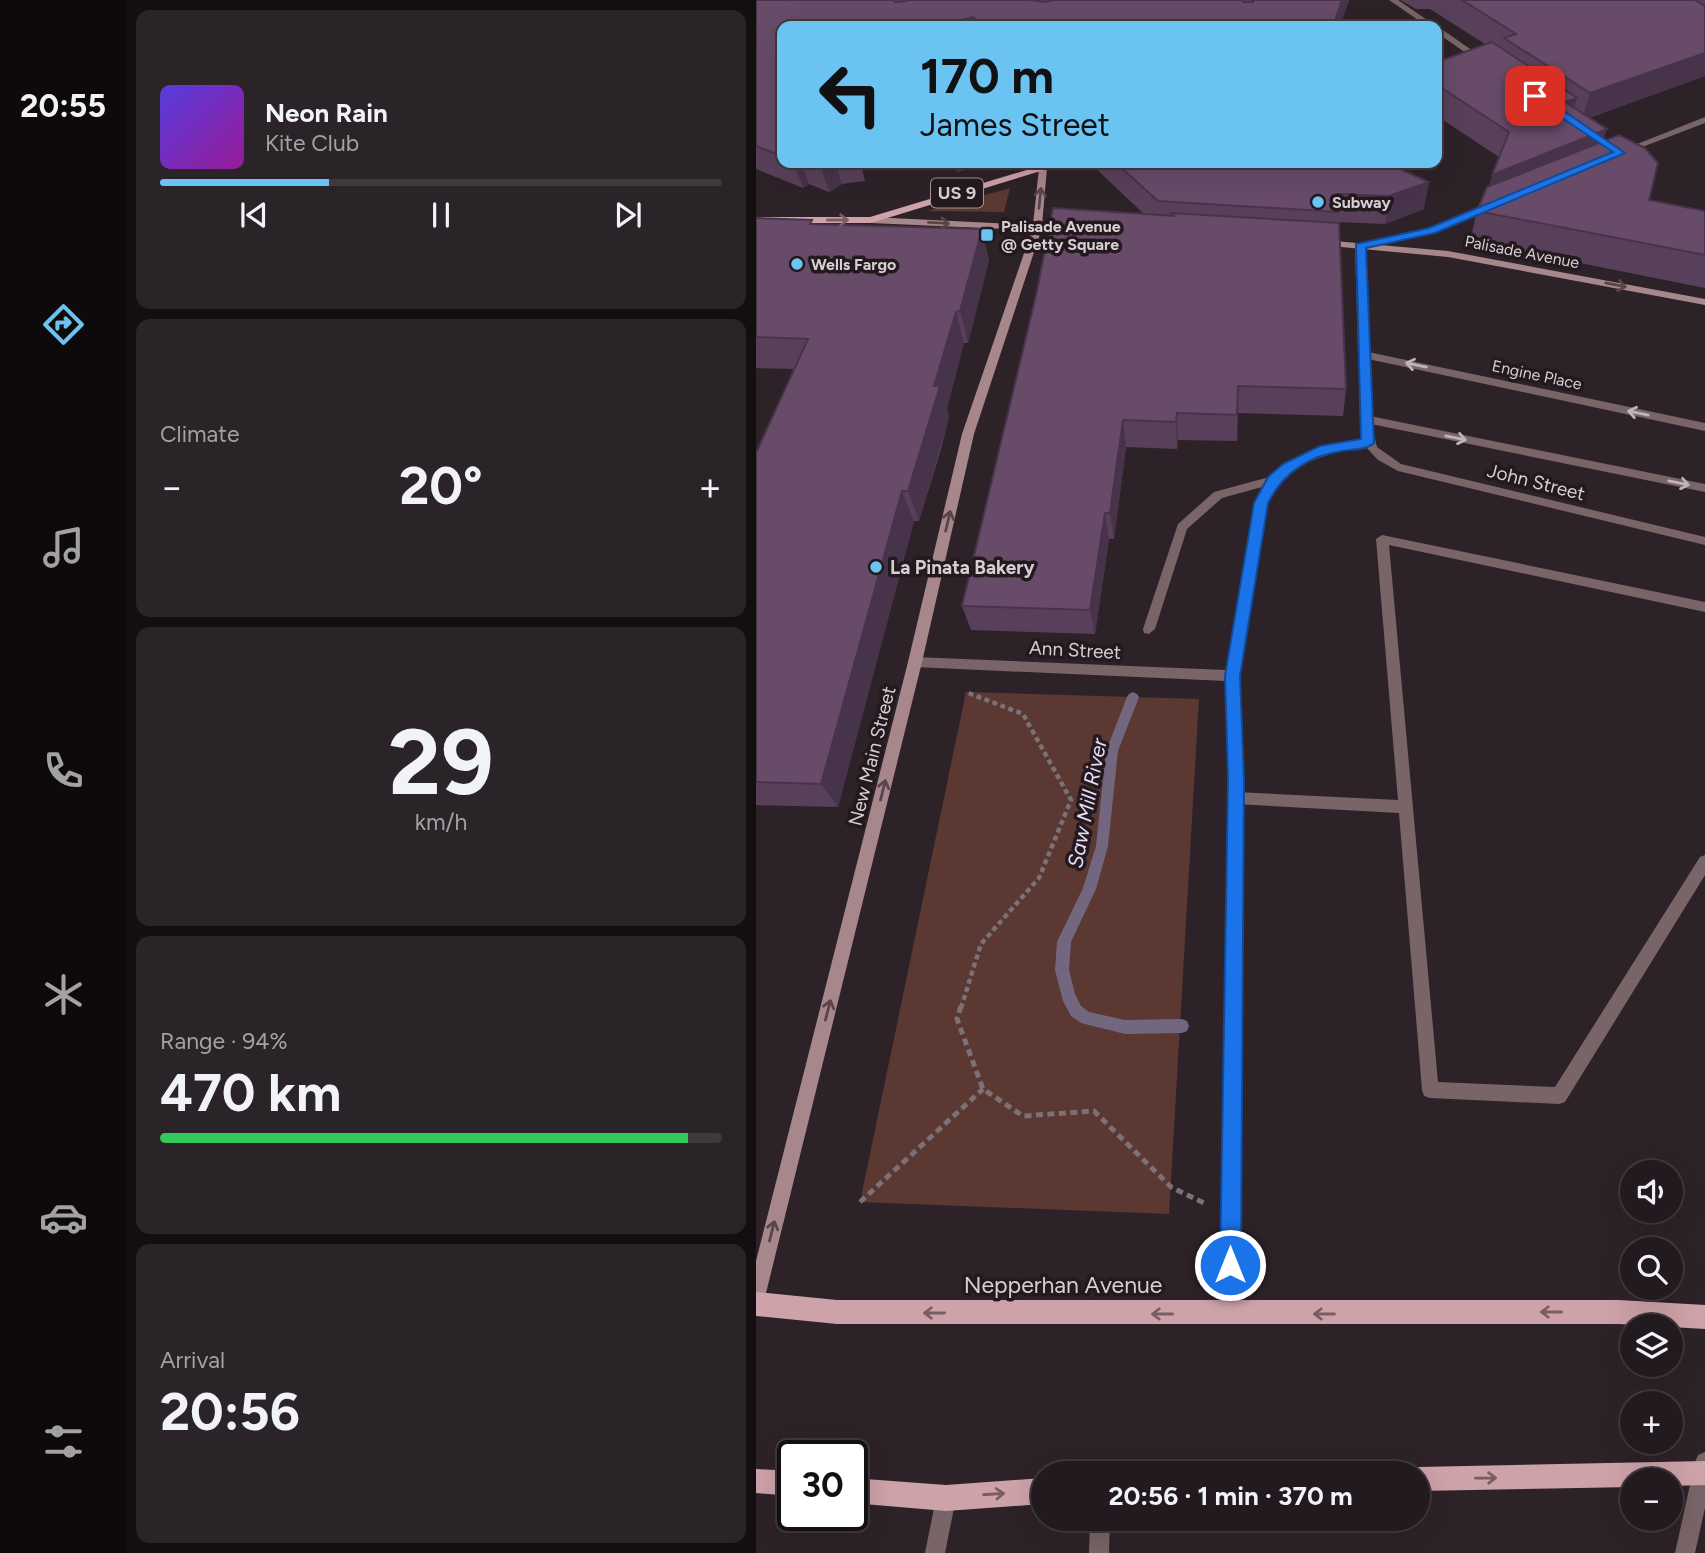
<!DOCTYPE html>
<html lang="en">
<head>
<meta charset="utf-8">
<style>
  :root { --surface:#221a1e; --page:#2a2327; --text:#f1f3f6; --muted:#a2a1a4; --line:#3f383c; --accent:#6bc3f2 }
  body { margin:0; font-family:Figtree,sans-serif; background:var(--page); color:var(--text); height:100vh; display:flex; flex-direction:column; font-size:26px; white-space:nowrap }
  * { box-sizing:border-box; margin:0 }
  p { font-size:23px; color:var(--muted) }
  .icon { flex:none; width:38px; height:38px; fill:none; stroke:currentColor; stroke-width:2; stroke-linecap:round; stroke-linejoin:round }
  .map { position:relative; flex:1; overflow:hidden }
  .sheet { display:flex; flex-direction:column; gap:10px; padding:10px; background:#130e10; width:630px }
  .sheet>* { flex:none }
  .guide { position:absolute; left:21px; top:21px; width:665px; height:147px; border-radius:14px; box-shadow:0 7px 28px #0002,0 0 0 2px var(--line); background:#6bc3f2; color:#111; overflow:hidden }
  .tools { position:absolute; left:864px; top:1160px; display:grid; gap:14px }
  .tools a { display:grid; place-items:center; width:63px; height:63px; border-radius:50%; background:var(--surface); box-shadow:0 7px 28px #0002,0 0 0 2px var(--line); font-size:35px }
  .speed { position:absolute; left:21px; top:1440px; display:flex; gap:14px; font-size:35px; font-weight:700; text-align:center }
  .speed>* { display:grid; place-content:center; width:91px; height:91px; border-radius:50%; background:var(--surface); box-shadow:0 7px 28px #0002,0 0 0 2px var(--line); line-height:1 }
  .speed .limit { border:4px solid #111; border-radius:10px; background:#fff; color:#111 }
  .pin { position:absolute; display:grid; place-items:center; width:60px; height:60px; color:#fff; margin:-30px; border-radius:14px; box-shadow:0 4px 10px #0006 }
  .me { position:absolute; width:77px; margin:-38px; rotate:0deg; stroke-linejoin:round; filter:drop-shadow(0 0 5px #0008) }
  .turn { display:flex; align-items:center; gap:24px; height:147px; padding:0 28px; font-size:32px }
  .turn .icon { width:91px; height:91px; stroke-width:2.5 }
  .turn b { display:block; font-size:49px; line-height:60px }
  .big { font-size:52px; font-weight:700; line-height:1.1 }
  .sheet .widget { flex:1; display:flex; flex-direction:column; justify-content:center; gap:10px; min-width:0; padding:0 24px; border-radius:14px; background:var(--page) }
  .sheet .dial { align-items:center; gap:0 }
  .dial b { font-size:91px; line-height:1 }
  .song { display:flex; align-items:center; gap:21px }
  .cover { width:84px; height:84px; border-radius:10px; background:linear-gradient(135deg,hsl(250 70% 55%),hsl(300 70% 35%)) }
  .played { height:7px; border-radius:4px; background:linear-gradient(90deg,var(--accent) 30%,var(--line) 30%) }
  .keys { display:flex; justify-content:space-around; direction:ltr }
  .heat { display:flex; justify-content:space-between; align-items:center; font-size:38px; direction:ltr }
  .charge { height:10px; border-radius:5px; background:linear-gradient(90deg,#34c759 94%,var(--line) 0) }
  .trip { position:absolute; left:275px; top:1461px; width:399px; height:70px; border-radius:35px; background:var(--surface); box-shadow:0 7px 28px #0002,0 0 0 2px var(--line); font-weight:700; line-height:70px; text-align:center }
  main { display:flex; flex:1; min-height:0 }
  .tabs { display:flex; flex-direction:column; width:126px; justify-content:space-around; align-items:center; background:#0e0a0c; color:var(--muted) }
  .tabs .icon { width:49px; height:49px }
  .tabs .active { color:var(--accent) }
  .tabs b { font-size:32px; color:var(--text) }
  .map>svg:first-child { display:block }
  .green { fill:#5b3832 }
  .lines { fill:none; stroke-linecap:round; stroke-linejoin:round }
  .stream { fill:#72677f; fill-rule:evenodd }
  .path-far1 { stroke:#7b7176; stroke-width:4.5; stroke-dasharray:5 3.5; stroke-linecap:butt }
  .path { stroke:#7b7176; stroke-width:5; stroke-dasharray:7 4.5; stroke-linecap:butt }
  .lane { fill:#796467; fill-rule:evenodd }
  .street { fill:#796467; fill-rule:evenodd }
  .secondary { fill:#a8878c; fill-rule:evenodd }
  .primary { fill:#cda2a8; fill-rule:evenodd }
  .wall { fill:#59405a }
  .shaded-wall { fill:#48344a }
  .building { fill:#674b69; stroke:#48344a; stroke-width:2 }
  .oneway { stroke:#58454a }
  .oneway2 { stroke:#785e63 }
  .oneway3 { stroke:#bfb4b7 }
  .route { fill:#1a73e8; stroke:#114b97; stroke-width:2 }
  .poi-dot { fill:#6bc3f2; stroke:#23191e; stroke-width:2.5 }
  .labels { text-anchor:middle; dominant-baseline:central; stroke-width:7; stroke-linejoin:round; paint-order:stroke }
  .far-poi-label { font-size:16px; font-weight:bold; fill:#d6cfd2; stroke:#23191e; text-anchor:start }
  .far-street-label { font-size:16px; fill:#d6cfd2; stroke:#23191e }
  .shield { fill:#23191e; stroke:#a0989c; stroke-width:2 }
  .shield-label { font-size:18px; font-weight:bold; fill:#d6cfd2 }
  .street-label { font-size:19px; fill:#d6cfd2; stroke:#23191e }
  .poi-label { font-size:19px; font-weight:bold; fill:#d6cfd2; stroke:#23191e; text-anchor:start }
  .water-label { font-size:21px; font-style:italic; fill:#e6ddf7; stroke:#23191e }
  .near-street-label { font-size:23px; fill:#d6cfd2; stroke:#23191e }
</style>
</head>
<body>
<main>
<nav class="tabs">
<b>20:55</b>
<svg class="icon active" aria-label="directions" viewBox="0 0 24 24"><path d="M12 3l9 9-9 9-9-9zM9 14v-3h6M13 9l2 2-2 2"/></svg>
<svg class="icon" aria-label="music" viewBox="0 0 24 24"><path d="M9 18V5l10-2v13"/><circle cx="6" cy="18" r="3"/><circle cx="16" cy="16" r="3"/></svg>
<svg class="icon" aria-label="phone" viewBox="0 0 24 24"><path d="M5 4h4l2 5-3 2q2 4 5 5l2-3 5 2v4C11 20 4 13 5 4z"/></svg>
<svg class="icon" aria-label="climate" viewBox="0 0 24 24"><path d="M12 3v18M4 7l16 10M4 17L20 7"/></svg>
<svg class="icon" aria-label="car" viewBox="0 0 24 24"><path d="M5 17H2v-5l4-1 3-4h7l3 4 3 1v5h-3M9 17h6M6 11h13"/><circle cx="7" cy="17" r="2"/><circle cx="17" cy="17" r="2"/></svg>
<svg class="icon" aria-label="filters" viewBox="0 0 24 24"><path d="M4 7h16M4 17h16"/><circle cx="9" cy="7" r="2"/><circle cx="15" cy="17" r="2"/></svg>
</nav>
<section class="sheet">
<div class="widget">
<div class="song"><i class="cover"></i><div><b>Neon Rain</b><p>Kite Club</p></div></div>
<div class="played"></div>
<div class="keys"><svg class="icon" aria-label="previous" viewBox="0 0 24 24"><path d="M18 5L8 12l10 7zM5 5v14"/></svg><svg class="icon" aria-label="pause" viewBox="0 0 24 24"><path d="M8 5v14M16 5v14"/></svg><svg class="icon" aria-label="next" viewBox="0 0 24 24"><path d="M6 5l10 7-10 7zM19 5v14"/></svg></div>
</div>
<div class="widget"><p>Climate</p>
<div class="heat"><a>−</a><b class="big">20°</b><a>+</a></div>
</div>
<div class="widget dial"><b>29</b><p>km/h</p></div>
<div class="widget"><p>Range · 94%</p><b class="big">470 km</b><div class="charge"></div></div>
<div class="widget"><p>Arrival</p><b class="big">20:56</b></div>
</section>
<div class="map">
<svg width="949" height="1553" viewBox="0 0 949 1553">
  <rect width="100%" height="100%" fill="#2d2228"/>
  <path class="green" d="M254 188 248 212 171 211Z
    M210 692 443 699 413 1214 104 1202Z"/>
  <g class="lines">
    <path class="stream" d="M377 692 381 694 383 697 362 751 352 846 340 889 315 942 313 970 319 994 325 1006 333 1012 369 1020 426 1019 431 1021 433 1026 431 1031 426 1033 369 1034 325 1023 315 1016 307 1001 299 970 301 942 327 888 340 846 350 751 371 697 373 694Z"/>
    <path class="path-far1" d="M205 1008 225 944 283 878 315 800 267 714 210 692"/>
    <path class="path" d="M205 1006 201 1019 227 1089 267 1116 338 1111 415 1187 448 1203
      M104 1202 227 1089"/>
    <path class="lane" d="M517 476 523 480 521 483 466 498 431 529 399 629 393 634 388 633 387 629 422 524 458 492Z
      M626 535 949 602V612L633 545 682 1082 799 1087 944 857 949 855V875L809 1102 803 1104 674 1098 668 1096 666 1090 643 813 480 804 475 802 473 798 475 794 480 792 642 800 620 539Z
      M334 1519H354L353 1553H333Z"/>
    <path class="street" d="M633 0H642L680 26H671Z
      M681 28H684L730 60 723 62 681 33Z
      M949 117V123L868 154 861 152Z
      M737 202 740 203V207L679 232 609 248 612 352 949 423V431L612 359 614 416 949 484V492L615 424 621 447 645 464 949 537V545L642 471 622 460 610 447C565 454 536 462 511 503L483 676 487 779 483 1314 481 1321 474 1323 467 1321 465 1314 473 779 470 681 159 667 152 662 159 657 470 670 501 500C528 456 558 447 607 440L604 419 599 246 673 228Z
      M949 1452V1508L939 1553H919L939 1462 942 1455Z
      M190 1488 197 1491 200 1498 189 1553H169L180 1498 183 1491Z"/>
    <path class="secondary" d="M281 163H289L291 168 286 225 312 226 317 229 312 232 285 231 218 434 166 662 9 1297 7 1304 0 1306V1261L152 662 206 434 276 230 115 223 110 220 115 217 277 225 283 168Z
      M567 240 692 251 949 299V305L692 257 564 245V241Z"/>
    <path class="primary" d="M294 163H311L115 223H0V217H114Z
      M0 1292 81 1300H863L949 1305V1329L863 1324H81L0 1316Z
      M949 1461V1485L915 1486V1480H877V1487L662 1491V1474H652L662 1467Z
      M0 1469 37 1471V1496L0 1493Z
      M96 1478 190 1485 287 1478V1504L190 1511 96 1503Z"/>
  </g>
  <path class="wall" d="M0 0H496L495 2H497L498 0H593L584 26H26V163H116L106 169 109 181 86 184 73 192 53 184 47 188 0 169Z
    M644 0H949V76L833 118 847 141 893 200 949 211V288L714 241 721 211 733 186 743 157 681 116V62L729 44 674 9H660Z
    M195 163H237L201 172Z
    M334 163H631L668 209 629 224 582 222 590 389 587 416 482 413 481 441 422 440 421 449 370 447 358 539H353L339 634 215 630 206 606 388 214Z
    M0 218 57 224 233 260 212 343H208L191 408 193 417 185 449 163 521H158L82 807 0 805V453L39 369 0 368Z"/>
  <path class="shaded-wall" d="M586 0H593L584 26H577Z
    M217 17 219 26H183Z
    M949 53V76L826 120 834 93Z
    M821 98 813 125 809 102Z
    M851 129 842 157 730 202 736 175Z
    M38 163H45L53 184 47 188Z
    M67 163H79L86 184 73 192 64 165Z
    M103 163H116L106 169 109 181Z
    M199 163H237L201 172Z
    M673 182 668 209 629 224 633 196Z
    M226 229 233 260 212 343 204 311Z
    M200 312 208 343 191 408 193 417 163 521 152 491 178 386Z
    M482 386V413L481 441V415Z
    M421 413 422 440 421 449 420 422Z
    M367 420 370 447 358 539 354 513Z
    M146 491 158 521 82 807 65 784Z
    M349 513 353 539 339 634 334 610Z"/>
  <path class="building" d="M0 0H137L139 2 151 1V0H274L289 2 299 0H486L487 2H497L498 0H586L577 26H225L217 17 183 26H26V156L0 146Z
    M706 0H939L949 6V53L834 93 748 38 760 34Z
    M736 42 821 98 809 102 851 129 736 175 753 132 681 85V62Z
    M863 135 889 148 902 163 893 200 949 211V255L721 211 731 187Z
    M360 163H631L673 182 633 196 582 194 583 212 402 201Z
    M297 208 419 216 414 213 583 223 590 389 482 386 481 415 421 413 420 422 367 420 354 513H349L334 610 206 606 281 291Z
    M0 218 56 220 54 224 226 229 204 311 200 312 178 386H184L174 419 152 491H146L65 784 0 782V453L52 339 0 337Z"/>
  <defs><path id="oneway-shaft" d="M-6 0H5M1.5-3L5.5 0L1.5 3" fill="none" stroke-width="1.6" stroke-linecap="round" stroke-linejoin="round" transform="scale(1.75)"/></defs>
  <g class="oneway">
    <use href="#oneway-shaft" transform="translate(284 198) rotate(-84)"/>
    <use href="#oneway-shaft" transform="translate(183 223) rotate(3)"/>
    <use href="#oneway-shaft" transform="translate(860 285) rotate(11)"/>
    <use href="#oneway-shaft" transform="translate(192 521) rotate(-77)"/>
    <use href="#oneway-shaft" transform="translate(127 790) rotate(-76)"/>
    <use href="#oneway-shaft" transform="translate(72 1010) rotate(-76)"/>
    <use href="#oneway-shaft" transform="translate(16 1231) rotate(-76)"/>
  </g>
  <g class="oneway2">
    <use href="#oneway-shaft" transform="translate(82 220)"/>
    <use href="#oneway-shaft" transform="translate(795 1312) rotate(180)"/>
    <use href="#oneway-shaft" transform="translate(178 1313) rotate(-180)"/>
    <use href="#oneway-shaft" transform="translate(406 1314) rotate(-180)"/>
    <use href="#oneway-shaft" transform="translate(568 1314) rotate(180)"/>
    <use href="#oneway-shaft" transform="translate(730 1478) rotate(-1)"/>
    <use href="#oneway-shaft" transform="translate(238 1494) rotate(-4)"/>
  </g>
  <g class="oneway3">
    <use href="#oneway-shaft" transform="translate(660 365) rotate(-168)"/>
    <use href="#oneway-shaft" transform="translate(882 413) rotate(-168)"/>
    <use href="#oneway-shaft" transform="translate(700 438) rotate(11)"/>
    <use href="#oneway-shaft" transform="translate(923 483) rotate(11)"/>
  </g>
  <path class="route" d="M776 94H783L869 153 679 233 610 248 618 443C611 450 597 449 586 451 552 456 527 473 512 503L484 676 488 779 485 1265 482 1272 474 1275 467 1272 464 1265 472 779 469 676 498 503 512 477 527 464 564 446 605 439 600 244 673 228 857 152 776 98Z"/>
  <g class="poi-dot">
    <circle cx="562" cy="202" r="7"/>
    <rect x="224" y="228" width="14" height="14" rx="3.5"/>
    <circle cx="41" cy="264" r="7"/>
    <circle cx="120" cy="567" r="7"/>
  </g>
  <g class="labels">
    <g class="far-poi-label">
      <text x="576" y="202">Subway</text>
      <text x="245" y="226">Palisade Avenue<tspan x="245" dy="18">@ Getty Square</tspan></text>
      <text x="55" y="264">Wells Fargo</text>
    </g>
    <g class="far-street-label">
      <text transform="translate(766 252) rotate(11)">Palisade Avenue</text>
      <text transform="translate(781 375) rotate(12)">Engine Place</text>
    </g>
    <rect class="shield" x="175" y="178.5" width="52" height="29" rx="5"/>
    <g class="shield-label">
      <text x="201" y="193">US 9</text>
    </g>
    <g class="street-label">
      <text transform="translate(780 482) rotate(14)">John Street</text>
      <text transform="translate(319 650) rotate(3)">Ann Street</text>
      <text transform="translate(116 756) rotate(-76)">New Main Street</text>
    </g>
    <g class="poi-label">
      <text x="134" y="567">La Pinata Bakery</text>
    </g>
    <g class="water-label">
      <text transform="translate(331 803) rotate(-79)">Saw Mill River</text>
    </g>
    <g class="near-street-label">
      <text x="307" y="1285">Nepperhan Avenue</text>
    </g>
  </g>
</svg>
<div class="tools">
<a><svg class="icon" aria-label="sound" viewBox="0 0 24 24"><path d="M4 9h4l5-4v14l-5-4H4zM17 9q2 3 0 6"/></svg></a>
<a><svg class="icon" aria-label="search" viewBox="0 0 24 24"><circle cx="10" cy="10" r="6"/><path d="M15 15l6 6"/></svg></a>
<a><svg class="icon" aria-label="layers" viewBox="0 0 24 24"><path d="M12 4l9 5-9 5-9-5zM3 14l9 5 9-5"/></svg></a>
<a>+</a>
<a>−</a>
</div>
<div class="speed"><div class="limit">30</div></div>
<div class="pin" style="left:779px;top:96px;background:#d93025"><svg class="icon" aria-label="arrive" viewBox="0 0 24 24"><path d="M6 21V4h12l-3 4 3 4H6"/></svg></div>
<svg class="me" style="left:474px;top:1265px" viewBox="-20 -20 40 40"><circle r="17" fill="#1a73e8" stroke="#fff" stroke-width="3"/><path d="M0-11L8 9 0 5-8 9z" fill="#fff"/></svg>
<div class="trip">20:56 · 1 min · 370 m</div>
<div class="guide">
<div class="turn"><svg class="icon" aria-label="left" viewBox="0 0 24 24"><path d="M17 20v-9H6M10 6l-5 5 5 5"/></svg><div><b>170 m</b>James Street</div></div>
</div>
</div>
</main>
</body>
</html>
